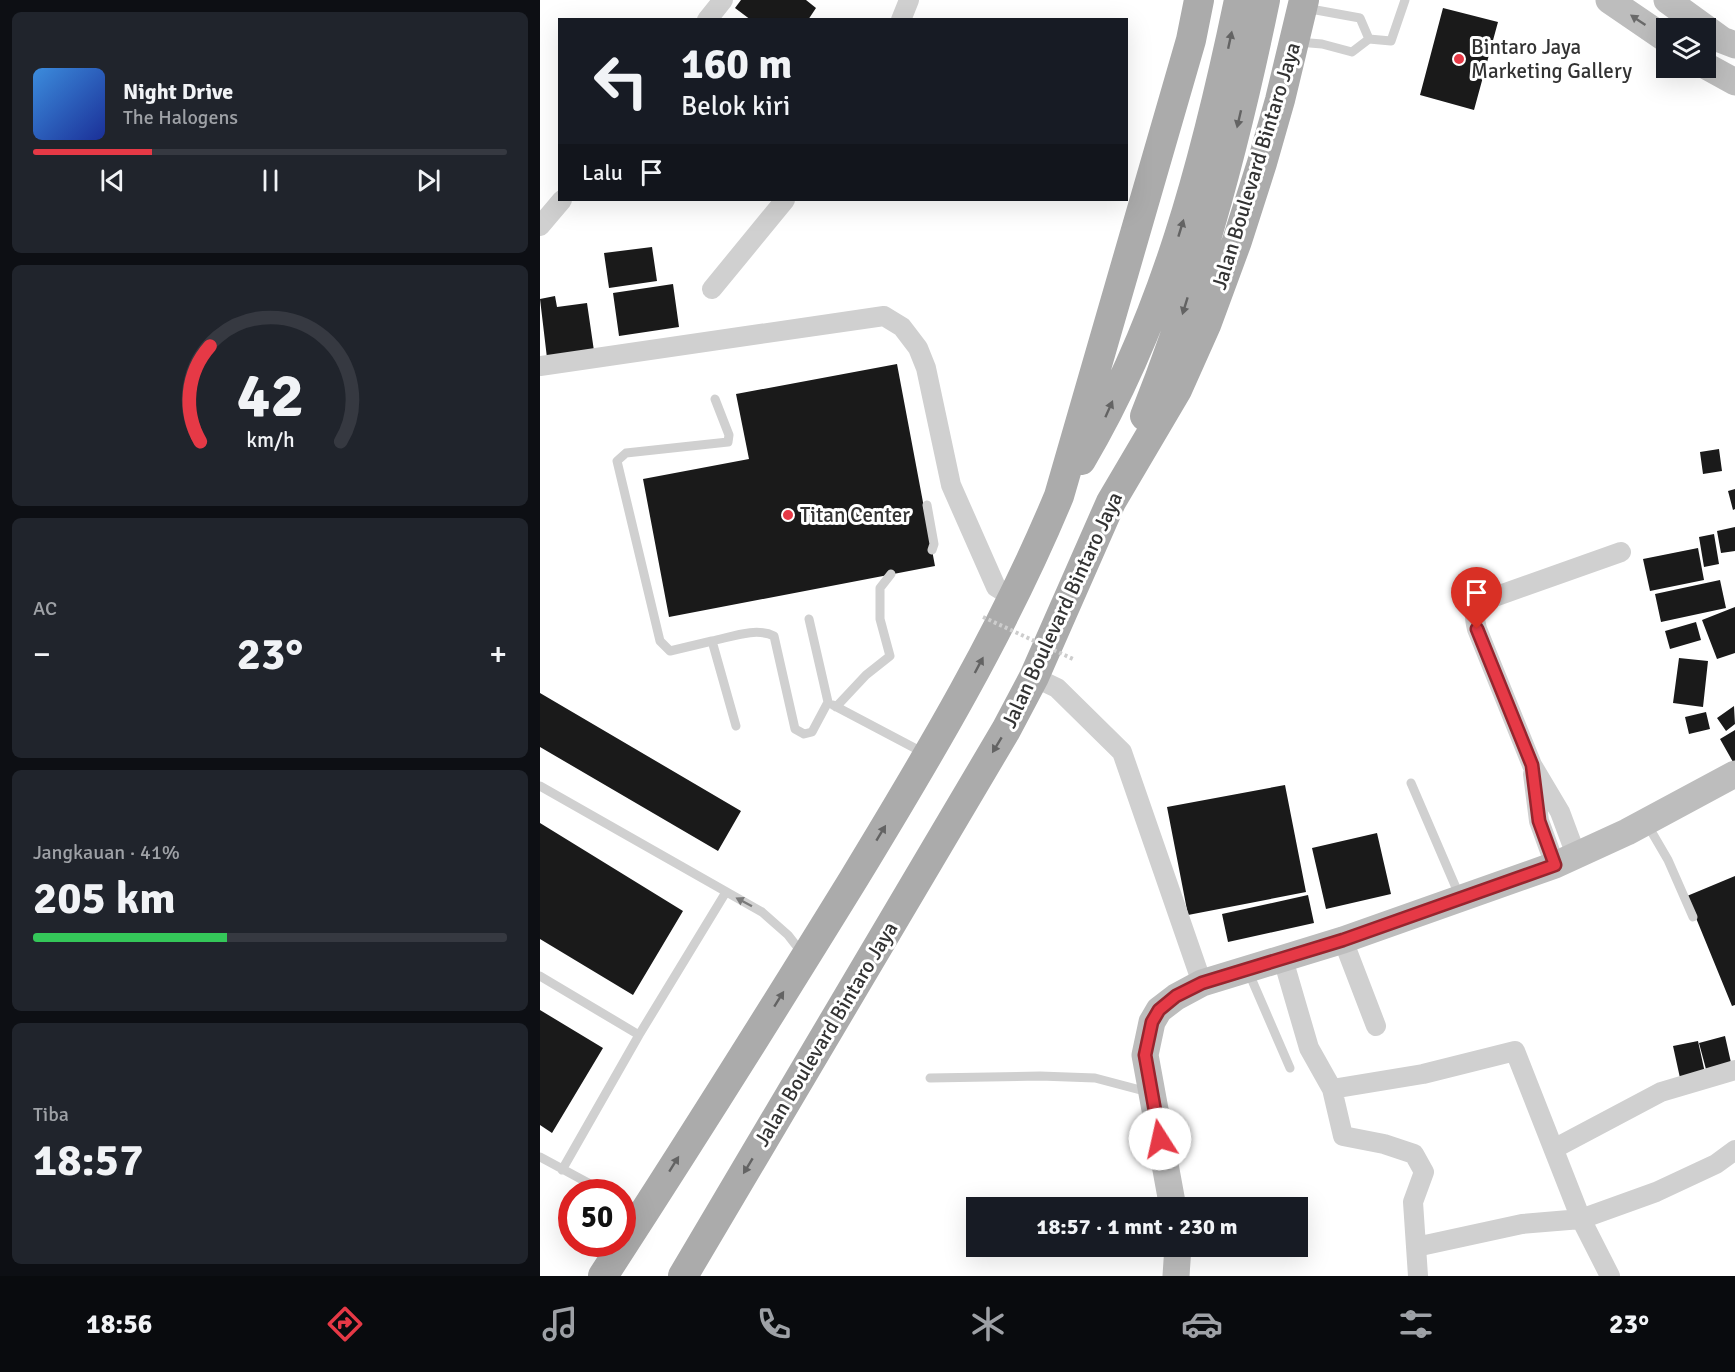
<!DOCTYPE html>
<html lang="id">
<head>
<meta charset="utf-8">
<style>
  :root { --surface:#171b24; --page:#20242c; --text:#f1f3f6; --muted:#9ea1a6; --line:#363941; --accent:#e63946 }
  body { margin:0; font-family:Signika,sans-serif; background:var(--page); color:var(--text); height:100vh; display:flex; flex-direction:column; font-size:22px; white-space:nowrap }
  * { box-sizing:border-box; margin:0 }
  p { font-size:20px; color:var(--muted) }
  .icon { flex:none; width:33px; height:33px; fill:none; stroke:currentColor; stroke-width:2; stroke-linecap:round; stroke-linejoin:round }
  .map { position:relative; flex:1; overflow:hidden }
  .side { display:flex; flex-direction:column; gap:12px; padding:12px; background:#0d0f14; width:540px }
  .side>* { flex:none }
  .hud { position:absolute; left:18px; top:18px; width:570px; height:183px; border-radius:0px; box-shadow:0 6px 24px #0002; background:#171b24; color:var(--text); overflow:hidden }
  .buttons { position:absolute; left:1116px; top:18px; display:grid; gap:12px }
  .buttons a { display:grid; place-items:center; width:60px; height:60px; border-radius:0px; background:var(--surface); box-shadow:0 6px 24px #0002; font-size:30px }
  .speed { position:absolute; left:18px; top:1179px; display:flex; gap:12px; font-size:30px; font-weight:700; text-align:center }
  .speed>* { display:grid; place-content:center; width:78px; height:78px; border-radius:50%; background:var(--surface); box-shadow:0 6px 24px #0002; line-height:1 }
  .speed .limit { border:9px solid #d22; background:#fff; color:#111 }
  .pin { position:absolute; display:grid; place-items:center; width:51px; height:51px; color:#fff; margin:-62px -26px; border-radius:50% 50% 50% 0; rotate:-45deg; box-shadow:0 0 6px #0007 }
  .pin .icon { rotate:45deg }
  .me { position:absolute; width:66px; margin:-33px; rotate:350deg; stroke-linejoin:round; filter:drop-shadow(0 0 4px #0008) }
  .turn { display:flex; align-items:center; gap:21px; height:126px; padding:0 24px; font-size:27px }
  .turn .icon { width:78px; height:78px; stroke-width:2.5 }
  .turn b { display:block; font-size:42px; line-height:51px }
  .then { display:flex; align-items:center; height:57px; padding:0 24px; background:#0003; gap:12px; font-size:22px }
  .big { font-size:45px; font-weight:700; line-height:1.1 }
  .side .tile { flex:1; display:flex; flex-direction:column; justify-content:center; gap:9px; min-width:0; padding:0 21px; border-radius:9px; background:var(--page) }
  .side .dial { align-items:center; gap:0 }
  .dial svg { height:156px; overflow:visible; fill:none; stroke:var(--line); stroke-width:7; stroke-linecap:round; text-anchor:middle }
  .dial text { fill:var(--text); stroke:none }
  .song { display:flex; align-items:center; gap:18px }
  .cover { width:72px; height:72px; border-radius:9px; background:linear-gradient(135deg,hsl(210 70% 55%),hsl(230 70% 35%)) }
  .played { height:6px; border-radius:3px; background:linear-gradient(90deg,var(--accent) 25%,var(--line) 25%) }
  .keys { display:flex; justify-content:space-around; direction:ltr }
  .heat { display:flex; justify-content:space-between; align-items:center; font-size:33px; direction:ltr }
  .charge { height:9px; border-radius:4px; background:linear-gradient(90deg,#34c759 41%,var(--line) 0) }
  .trip { position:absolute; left:426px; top:1197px; width:342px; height:60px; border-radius:0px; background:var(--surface); box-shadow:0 6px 24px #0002; font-weight:700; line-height:60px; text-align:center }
  .tabs { display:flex; height:96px; justify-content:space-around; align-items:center; background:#090b0e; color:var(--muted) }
  .tabs .icon { width:42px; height:42px }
  .tabs .selected { color:var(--accent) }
  .tabs b { font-size:27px; color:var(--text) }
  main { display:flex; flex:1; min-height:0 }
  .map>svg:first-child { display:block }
  .building { fill:#1a1a1a }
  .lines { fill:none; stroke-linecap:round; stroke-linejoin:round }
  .service { stroke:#d0d0d0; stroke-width:9 }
  .minor { stroke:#d0d0d0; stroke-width:20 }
  .secondary { stroke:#bdbdbd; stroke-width:27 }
  .primary { stroke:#ababab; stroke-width:30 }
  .path-bridge { stroke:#cdcdcd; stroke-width:4; stroke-dasharray:3 3; stroke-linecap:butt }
  .oneway { fill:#6a6a6a }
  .oneway2 { fill:#636363 }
  .oneway3 { fill:#7a7a7a }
  .route-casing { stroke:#96252e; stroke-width:15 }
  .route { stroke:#e63946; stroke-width:10 }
  .poi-dot { fill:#e63946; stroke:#fff; stroke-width:2 }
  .labels { text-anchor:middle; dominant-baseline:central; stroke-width:6; stroke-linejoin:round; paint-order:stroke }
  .poi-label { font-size:21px; fill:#333; stroke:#fff; text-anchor:start }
  .street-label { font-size:21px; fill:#333; stroke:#fff }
</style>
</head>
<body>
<main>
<section class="side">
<div class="tile">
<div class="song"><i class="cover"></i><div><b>Night Drive</b><p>The Halogens</p></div></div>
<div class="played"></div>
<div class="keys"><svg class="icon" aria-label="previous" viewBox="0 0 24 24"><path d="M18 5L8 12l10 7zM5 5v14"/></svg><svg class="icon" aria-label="pause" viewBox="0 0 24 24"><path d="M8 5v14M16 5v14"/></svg><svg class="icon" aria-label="next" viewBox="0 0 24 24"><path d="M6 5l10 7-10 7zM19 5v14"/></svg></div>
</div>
<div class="tile dial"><svg viewBox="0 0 100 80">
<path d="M14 69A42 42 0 1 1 86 69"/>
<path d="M14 69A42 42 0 0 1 19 20" stroke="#e63946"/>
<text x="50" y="56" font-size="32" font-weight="700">42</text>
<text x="50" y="72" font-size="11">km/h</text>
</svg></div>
<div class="tile"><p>AC</p>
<div class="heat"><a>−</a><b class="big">23°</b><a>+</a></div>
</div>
<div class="tile"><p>Jangkauan · 41%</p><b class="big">205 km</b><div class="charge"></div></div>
<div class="tile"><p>Tiba</p><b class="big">18:57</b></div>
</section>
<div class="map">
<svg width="1195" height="1276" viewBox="0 0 1195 1276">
  <rect width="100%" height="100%" fill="#fff"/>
  <path class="building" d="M201 0H266L276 8 268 20H211L195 8Z
    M903 8 958 22 934 110 880 95Z
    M112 247 117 281 69 288 64 253Z
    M133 284 139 327 79 336 73 293Z
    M15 296 17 307 47 303 54 351 7 358 0 299Z
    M357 364 395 566 129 617 103 479 209 459 196 394Z
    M1179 449 1182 471 1163 474 1160 452Z
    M1195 489V509L1193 510 1188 491Z
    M1195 527V551L1181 553 1177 531Z
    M1174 534 1179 564 1164 567 1159 537Z
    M1158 548 1164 580 1110 591 1103 559Z
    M1180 580 1186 608 1121 622 1115 594Z
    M1195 607V653L1177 659 1162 620Z
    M1156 622 1161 640 1130 649 1125 631Z
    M1139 658 1168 661 1163 707 1133 703Z
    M0 693 201 811 178 851 0 747Z
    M1194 706 1195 724 1186 731 1177 718Z
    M1166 712 1170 729 1149 734 1145 717Z
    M1195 730V761L1193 762 1180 739Z
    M745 785 766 892 648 915 627 807Z
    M0 823 143 911 93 995 0 939Z
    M837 833 851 894 786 909 772 848Z
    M1195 876V1005L1192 1006 1147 896Z
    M768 895 774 923 688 942 682 914Z
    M0 1010 63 1048 12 1133 0 1125Z
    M1185 1036 1192 1067 1167 1073 1159 1043Z
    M1158 1041 1165 1073 1140 1078 1133 1046Z"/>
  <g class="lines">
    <path class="service" d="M765 8 820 18 829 39
      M758 42 782 44 812 52 829 39 851 41 865 0
      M175 399 189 435 188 442 86 453 77 461 120 641 130 651 172 641 196 726
      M387 505 394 544 392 550
      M172 641C191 637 216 627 234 636L255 729 264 734 272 732 288 702 269 619
      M293 705 384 753
      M296 707 326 675 350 656 340 619V588L351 574
      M871 783 920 897
      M0 786 222 912 248 935 262 953
      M1107 824 1128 860 1153 917
      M708 971 750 1068
      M0 976 99 1035
      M390 1078 500 1076 555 1078 608 1092
      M0 1157 65 1192
      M22 1170 99 1035 186 892
      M82 1202 99 1211"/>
    <path class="minor" d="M167 20 183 0
      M361 20 369 0
      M0 226 22 200
      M172 289 245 200
      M0 366 344 316 362 327 378 348 386 368 411 485 456 587 474 598
      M494 677 517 688 582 752 662 983
      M993 774 999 821 1015 865
      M1036 855 1020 812 992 765 937 629C934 617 933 609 943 601L1081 552
      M803 940 836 1026
      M743 959 769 1048 792 1089 803 1136 844 1144 874 1154 884 1172 873 1202 878 1276
      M792 1089 883 1074 975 1051 1041 1219 1070 1276
      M1013 1146 1021 1145 1121 1092 1195 1070
      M876 1247 982 1224 1041 1219 1116 1192 1176 1164 1195 1150"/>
    <path class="secondary" d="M1069 0 1126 39
      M1127 0 1182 40 1195 45
      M1166 66 1195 82
      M633 1208 605 1055 612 1022 619 1010 636 997 662 983 803 940 1015 865 1087 832 1195 774
      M636 1276 638 1246"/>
    <path class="primary" d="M605 416C659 282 696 141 725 0
      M541 460C624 320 666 159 699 0
      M63 1276C148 1145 231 1013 313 880 389 755 463 631 519 496L651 40 659 0
      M143 1276 466 730 494 677 571 502 637 390 666 325 697 241 722 163 740 100 764 0"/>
    <path class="path-bridge" d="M443 617 533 659"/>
  </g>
  <defs><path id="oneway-solid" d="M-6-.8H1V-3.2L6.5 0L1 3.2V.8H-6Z" transform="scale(1.5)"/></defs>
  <use class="oneway" href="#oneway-solid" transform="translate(1098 20) rotate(-146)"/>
  <g class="oneway2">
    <use href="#oneway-solid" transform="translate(690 40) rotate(-78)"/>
    <use href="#oneway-solid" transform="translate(699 119) rotate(103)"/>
    <use href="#oneway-solid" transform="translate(641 228) rotate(-73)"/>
    <use href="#oneway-solid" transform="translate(645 306) rotate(107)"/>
    <use href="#oneway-solid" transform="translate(569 409) rotate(-66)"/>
    <use href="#oneway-solid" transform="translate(439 665) rotate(-62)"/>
    <use href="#oneway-solid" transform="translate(457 745) rotate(121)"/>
    <use href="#oneway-solid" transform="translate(341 833) rotate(-59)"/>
    <use href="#oneway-solid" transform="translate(239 999) rotate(-58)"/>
    <use href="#oneway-solid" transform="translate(134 1164) rotate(-58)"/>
    <use href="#oneway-solid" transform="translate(208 1166) rotate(121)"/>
  </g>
  <use class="oneway3" href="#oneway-solid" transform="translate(204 902) rotate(-152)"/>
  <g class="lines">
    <defs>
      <path id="route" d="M620 1139 605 1055 612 1022 619 1010 636 996 662 983 803 940 1015 865 999 821 992 765 937 629"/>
    </defs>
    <use href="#route" class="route-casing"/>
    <use href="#route" class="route"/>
  </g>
  <g class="poi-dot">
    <circle cx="919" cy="59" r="6"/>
    <circle cx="248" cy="515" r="6"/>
  </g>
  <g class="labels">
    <g class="poi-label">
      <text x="931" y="47">Bintaro Jaya<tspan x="931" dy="24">Marketing Gallery</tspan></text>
      <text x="260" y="515">Titan Center</text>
    </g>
    <g class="street-label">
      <text transform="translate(716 166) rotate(-73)">Jalan Boulevard Bintaro Jaya</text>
      <text transform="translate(522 610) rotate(-65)">Jalan Boulevard Bintaro Jaya</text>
      <text transform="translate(286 1034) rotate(-59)">Jalan Boulevard Bintaro Jaya</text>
    </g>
  </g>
</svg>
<div class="buttons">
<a><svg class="icon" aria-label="layers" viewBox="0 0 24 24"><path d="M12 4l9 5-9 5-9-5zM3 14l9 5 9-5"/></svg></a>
</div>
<div class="speed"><div class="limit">50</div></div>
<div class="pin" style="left:937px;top:629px;background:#d93025"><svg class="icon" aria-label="arrive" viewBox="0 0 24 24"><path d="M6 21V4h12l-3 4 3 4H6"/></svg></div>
<svg class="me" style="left:620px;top:1139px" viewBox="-20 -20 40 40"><circle r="19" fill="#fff"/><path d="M0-13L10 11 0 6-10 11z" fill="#e63946"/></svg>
<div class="trip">18:57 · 1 mnt · 230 m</div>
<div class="hud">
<div class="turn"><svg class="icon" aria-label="left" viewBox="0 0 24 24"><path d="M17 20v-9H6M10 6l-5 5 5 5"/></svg><div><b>160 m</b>Belok kiri</div></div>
<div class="then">Lalu<svg class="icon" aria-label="arrive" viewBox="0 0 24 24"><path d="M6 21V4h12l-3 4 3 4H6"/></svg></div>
</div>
</div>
</main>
<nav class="tabs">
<b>18:56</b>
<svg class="icon selected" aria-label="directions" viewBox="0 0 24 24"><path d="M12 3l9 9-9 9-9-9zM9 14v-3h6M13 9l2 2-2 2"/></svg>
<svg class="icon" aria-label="music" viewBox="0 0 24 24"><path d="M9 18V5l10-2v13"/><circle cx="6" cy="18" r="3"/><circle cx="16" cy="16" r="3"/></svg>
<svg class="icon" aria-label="phone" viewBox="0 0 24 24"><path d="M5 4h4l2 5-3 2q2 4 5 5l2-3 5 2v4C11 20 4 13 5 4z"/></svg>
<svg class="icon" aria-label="climate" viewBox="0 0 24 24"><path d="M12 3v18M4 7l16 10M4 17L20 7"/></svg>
<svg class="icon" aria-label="car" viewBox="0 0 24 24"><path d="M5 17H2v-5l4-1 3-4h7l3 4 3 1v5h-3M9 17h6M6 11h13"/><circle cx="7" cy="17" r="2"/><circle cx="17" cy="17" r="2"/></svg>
<svg class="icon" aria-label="filters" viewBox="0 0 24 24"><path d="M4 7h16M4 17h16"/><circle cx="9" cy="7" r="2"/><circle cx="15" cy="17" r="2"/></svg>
<b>23°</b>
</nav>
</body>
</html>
